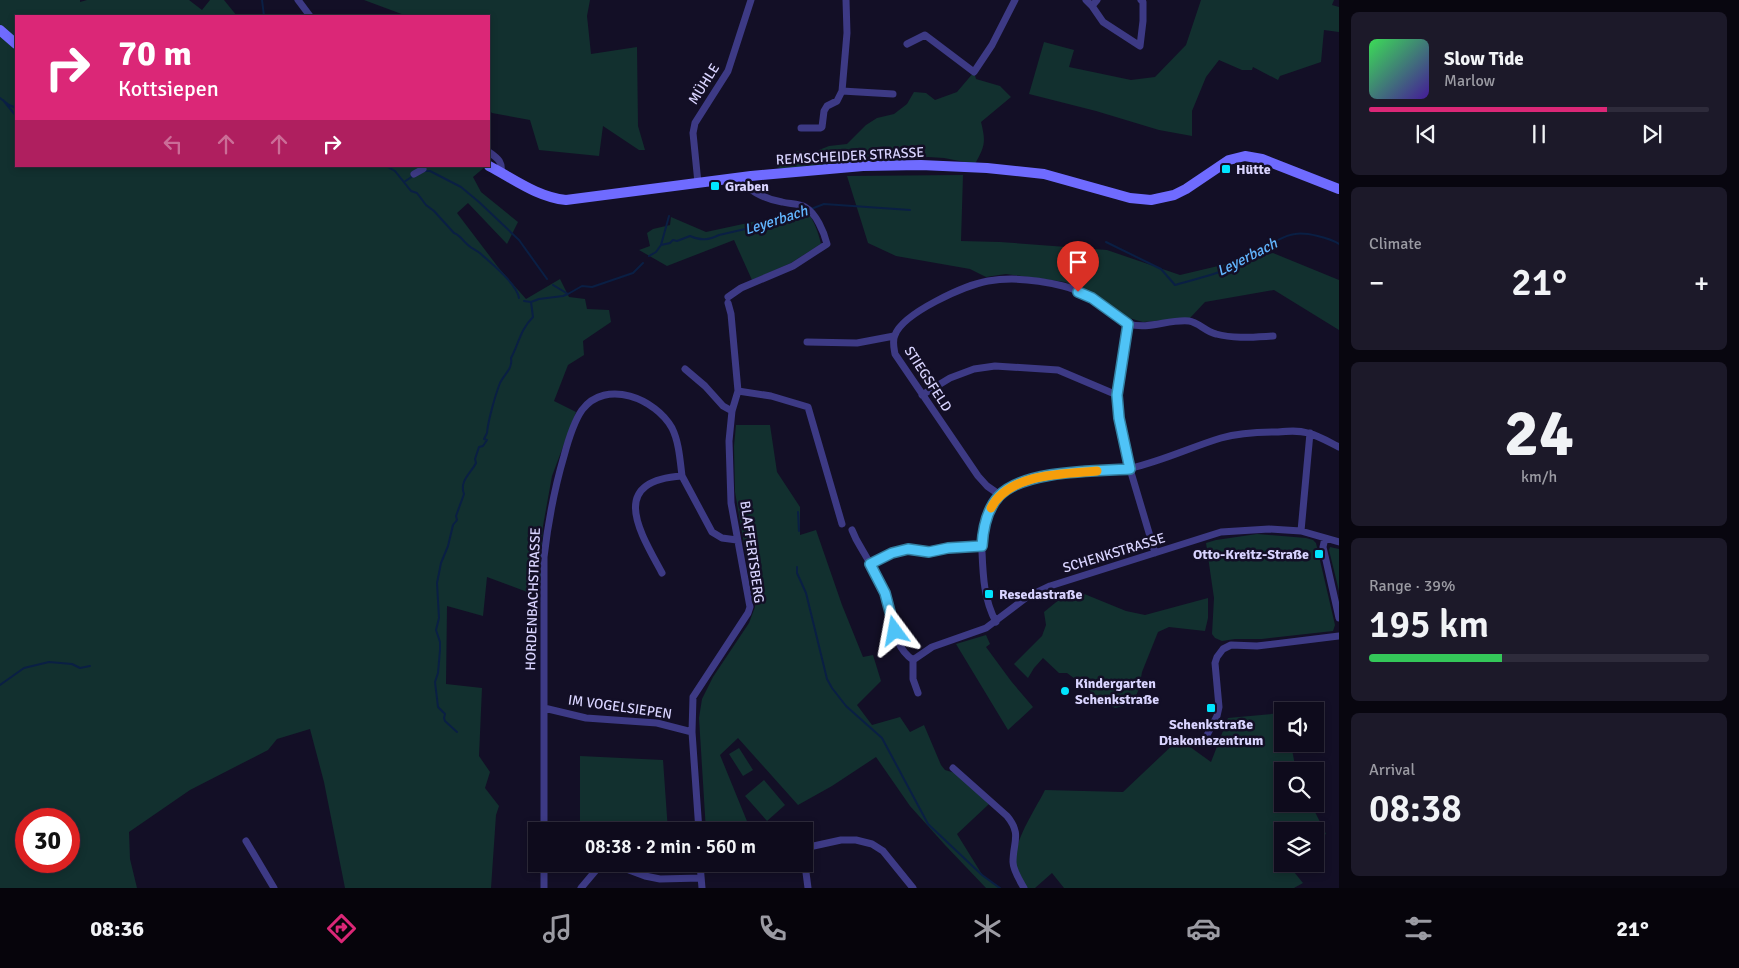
<!DOCTYPE html>
<html lang="en">
<head>
<meta charset="utf-8">
<style>
  :root { --surface:#0e0b1c; --page:#1c1929; --text:#f1f3f6; --muted:#9b9ba3; --line:#2e2b3b; --accent:#db2777 }
  body { margin:0; font-family:Signika,sans-serif; background:var(--page); color:var(--text); height:100vh; display:flex; flex-direction:column; font-size:19px; white-space:nowrap }
  * { box-sizing:border-box; margin:0 }
  p { font-size:16px; color:var(--muted) }
  .icon { flex:none; width:28px; height:28px; fill:none; stroke:currentColor; stroke-width:2; stroke-linecap:round; stroke-linejoin:round }
  .map { position:relative; flex:1; overflow:hidden }
  .details { display:flex; flex-direction:column; gap:12px; padding:12px; background:#08060f; width:400px }
  .details>* { flex:none }
  .guide { position:absolute; left:15px; top:15px; width:475px; height:152px; border-radius:0px; box-shadow:0 2px 8px #0003,0 0 0 1px var(--line); background:#db2777; color:#fff; overflow:hidden }
  .controls { position:absolute; left:1274px; top:702px; display:grid; gap:10px }
  .controls a { display:grid; place-items:center; width:50px; height:50px; border-radius:0px; background:var(--surface); box-shadow:0 2px 8px #0003,0 0 0 1px var(--line); font-size:25px }
  .speed { position:absolute; left:15px; top:808px; display:flex; gap:10px; font-size:25px; font-weight:700; text-align:center }
  .speed>* { display:grid; place-content:center; width:65px; height:65px; border-radius:50%; background:var(--surface); box-shadow:0 2px 8px #0003,0 0 0 1px var(--line); line-height:1 }
  .speed .limit { border:8px solid #d22; background:#fff; color:#111 }
  .pin { position:absolute; display:grid; place-items:center; width:42px; height:42px; color:#fff; margin:-51px -21px; border-radius:50% 50% 50% 0; rotate:-45deg; box-shadow:0 0 5px #0007 }
  .pin .icon { rotate:45deg }
  .me { position:absolute; width:55px; margin:-28px; rotate:347deg; stroke-linejoin:round; filter:drop-shadow(0 0 4px #0008) }
  .turn { display:flex; align-items:center; gap:18px; height:105px; padding:0 20px; font-size:22px }
  .turn .icon { width:65px; height:65px; stroke-width:2.5 }
  .turn b { display:block; font-size:35px; line-height:42px }
  .lanes { display:flex; align-items:center; height:48px; padding:0 20px; background:#0003; justify-content:center; gap:25px; direction:ltr }
  .lanes .off { opacity:.35 }
  .big { font-size:38px; font-weight:600; line-height:1.1 }
  .details .card { flex:1; display:flex; flex-direction:column; justify-content:center; gap:8px; min-width:0; padding:0 18px; border-radius:8px; background:var(--page) }
  .details .dial { align-items:center; gap:0 }
  .dial b { font-size:65px; line-height:1 }
  .song { display:flex; align-items:center; gap:15px }
  .cover { width:60px; height:60px; border-radius:8px; background:linear-gradient(135deg,hsl(130 70% 55%),hsl(260 70% 35%)) }
  .played { height:5px; border-radius:2px; background:linear-gradient(90deg,var(--accent) 70%,var(--line) 70%) }
  .keys { display:flex; justify-content:space-around; direction:ltr }
  .heat { display:flex; justify-content:space-between; align-items:center; font-size:28px; direction:ltr }
  .charge { height:8px; border-radius:4px; background:linear-gradient(90deg,#34c759 39%,var(--line) 0) }
  .trip { position:absolute; left:528px; top:822px; width:285px; height:50px; border-radius:0px; background:var(--surface); box-shadow:0 2px 8px #0003,0 0 0 1px var(--line); font-weight:600; line-height:50px; text-align:center }
  .dock { display:flex; height:80px; justify-content:space-around; align-items:center; background:#06040b; color:var(--muted) }
  .dock .icon { width:35px; height:35px }
  .dock .on { color:var(--accent) }
  .dock b { font-size:22px; color:var(--text) }
  main { display:flex; flex:1; min-height:0 }
  .map>svg:first-child { display:block }
  .green { fill:#12302f; fill-rule:evenodd }
  .lines { fill:none; stroke-linecap:round; stroke-linejoin:round }
  .stream { stroke:#0a1f44; stroke-width:2 }
  .street { stroke:#3d3a85; stroke-width:7 }
  .secondary { stroke:#6f6bff; stroke-width:10 }
  .route-casing { stroke:#337fa1; stroke-width:12 }
  .route { stroke:#4fc3f7; stroke-width:9 }
  .slow { stroke:#f59e0b; stroke-width:9 }
  .poi-dot { fill:#00e5ff; stroke:#130f26; stroke-width:2 }
  .labels { text-anchor:middle; dominant-baseline:central; stroke-width:5; stroke-linejoin:round; paint-order:stroke }
  .street-label { font-size:14px; fill:#d9d4ff; stroke:#130f26 }
  .poi-label { font-size:14px; font-weight:bold; fill:#d9d4ff; stroke:#130f26; text-anchor:start }
  .water-label { font-size:15px; font-style:italic; fill:#62b6ff; stroke:#130f26 }
</style>
</head>
<body>
<main>
<div class="map">
<svg width="1339" height="888" viewBox="0 0 1339 888">
  <rect width="100%" height="100%" fill="#130f26"/>
  <path class="green" d="M0 0H80V2L87 0H189L202 10 210 0H224L237 16H16V166H486L473 177 481 192 518 222 507 244 468 203 457 213 498 267 526 299 560 279 569 297 585 299 587 309 609 310 611 322 583 341 584 355 568 365 554 401 576 412 552 476 543 526 540 574 557 481 538 596 487 577 483 616 447 606 446 684 482 688 479 756 490 772 485 788 499 806 496 815 491 888H345L324 782 310 729 277 739 268 750 190 790 129 832 130 859 137 888H0ZM26 819H69V861H26Z
    M364 0H590L587 16 591 54 637 47 638 126 645 150H639L603 126 599 156 539 150 530 120 492 113 489 110V16H407Z
    M1201 0H1334L1332 5 1339 7V32L1324 30 1321 62 1280 76 1278 80 1253 67 1252 70H1242L1219 60 1206 77 1192 111V136L1159 130 1096 111 1029 94 1044 42 1074 50 1069 67 1131 80 1155 77 1186 45Z
    M974 72 976 79 1000 86 1011 97 981 122C986 142 985 146 975 164L944 158 928 157 815 168H779L775 166 784 154 798 151 814 152 829 146 847 144 866 125 877 118 894 114 907 104 914 92 926 93 935 100 957 92Z
    M963 175 961 241 1000 242 1107 250 1180 275 1273 253 1339 280V330L1274 290 1205 302 1190 318 1143 322 1129 318 1096 296 1065 282 1006 274 986 277 970 269 896 256 868 243 847 176Z
    M802 207C813 216 818 231 821 244L791 263 752 280 734 240 667 266 639 250 650 246 647 233 653 229 670 225 671 217 706 232 776 217Z
    M736 425H770L777 472 800 507V535L816 530 842 605 863 657 873 655 881 681 857 705 872 725 900 717 910 732 924 725 941 765 945 770 955 773 989 804 957 834 983 876 999 888H986L945 845 910 806 876 757 832 786 798 805 738 738 720 755 751 831H706L699 718 702 699 713 677 749 623 755 607 735 492 734 446Z
    M1257 534 1306 538 1313 540 1316 543 1335 625 1333 631 1262 639H1235L1222 641 1215 638 1212 634 1214 598 1206 543 1216 540Z
    M1330 547 1339 549V591L1329 550Z
    M1071 590 1077 591 1126 611 1145 615 1208 598V618L1205 631 1169 627 1158 632 1142 672 1139 689 1132 704 1115 708 1097 698 1086 687 1067 673H1059L1043 658 1034 668 1028 678 1014 664 1042 636 1046 625 1044 612Z
    M986 635 990 644 986 647 1011 681 1033 707 1008 730 956 644Z
    M1282 713V744H1291L1296 771H1282V804H1311L1326 834 1315 840V831H1282V864H1290V867L1303 883 1294 888H1064L1052 873 1035 888H1027C1023 881 1016 872 1015 863 1014 840 1035 810 1045 790L1123 792 1179 739 1211 762 1228 718Z
    M739 748 753 770 743 776 729 754Z
    M580 756 663 760 668 831H643V828L580 831Z
    M764 780 785 805 767 821 745 796Z
    M641 864H670L671 870 660 872 641 869Z"/>
  <g class="lines">
    <path class="stream" d="M262 0 264 16
      M0 98 9 105 16 108
      M3 100 16 116
      M386 166 395 171 411 191 417 193 426 205 434 211 454 233C460 235 463 241 468 245 472 249 478 251 481 254 492 264 517 284 519 298
      M424 171H430L461 187 479 202 519 240 547 279
      M404 182 413 176
      M811 209 824 204 910 210
      M1106 242 1161 269 1175 285C1200 278 1225 272 1248 260 1263 252 1278 236 1295 234 1306 232 1330 238 1339 244
      M661 245 669 216
      M649 256 656 252 661 245 670 243 673 240 677 241 690 236C701 241 709 240 719 235L776 222 806 210
      M553 285 568 294 582 286 592 287 633 273 643 263
      M524 301 531 302 539 299 563 296 568 294
      M798 512 799 531
      M797 567V573L806 593 827 679 832 688 846 706 882 738 928 824 982 875 1000 888
      M0 685 24 668 49 662 72 664 80 668 90 666
      M457 732 445 721 444 718 445 714 438 707 435 682 438 673 440 650V642L436 630 439 618 437 583 441 563 448 546 453 525 457 520 456 516 464 494C459 481 471 473 476 463L475 459 479 447 483 446 487 440 484 439 487 433C488 421 495 396 500 383 504 374 513 369 511 358 519 343 520 330 533 317L531 302"/>
    <path class="street" d="M298 0 310 16
      M1086 0 1092 6 1097 0
      M1092 6 1103 22 1140 46 1143 21V2L1141 0
      M907 44 925 35 974 72 992 45 1015 0
      M842 91 893 94
      M801 128H820L822 127 824 111 827 106 837 101 842 91 847 33 846 0
      M489 152C497 158 503 161 501 173
      M414 174 423 169
      M698 183 693 133 695 123 728 71 751 0
      M728 297 741 288 793 266 827 244C824 232 816 213 805 207 799 203 789 204 782 202 769 200 756 194 746 186L744 177
      M1128 324 1117 395 1119 418 1130 469 1155 553
      M807 342 857 343 894 336
      M685 369 705 386 723 406 732 411
      M738 391 771 396 808 407 842 524
      M922 395 950 378 974 369 995 366 1058 370 1117 395
      M1000 495 987 486 978 476 895 354C894 348 892 341 895 335 903 313 965 285 988 281 1012 277 1039 280 1063 286 1080 290 1096 301 1110 311 1115 315 1122 321 1129 324 1148 330 1169 319 1189 321 1198 322 1206 332 1216 334 1234 339 1254 337 1273 336
      M852 530 856 539C866 557 878 575 885 594 894 617 891 645 913 660V679L918 693
      M1301 531 1310 433
      M1325 538 1323 547 1339 618
      M870 564 892 553 908 549 929 552 948 548 982 546
      M662 573C640 532 607 481 682 476L712 532 722 538 737 540
      M996 622C984 600 983 576 982 552 980 474 1042 475 1101 471 1111 470 1122 471 1131 468 1163 461 1191 447 1221 438 1239 433 1260 432 1278 432 1288 431 1298 430 1308 433 1319 436 1329 442 1339 447
      M913 660 932 647 986 628 1027 597 1050 586 1221 532 1269 529 1301 531 1339 542
      M544 708 586 718 657 723 692 732
      M1206 737 1217 716 1219 707 1215 663 1217 657 1223 649 1231 645 1257 646 1339 636
      M953 768 1007 816C1022 834 1013 842 1013 862 1013 870 1020 881 1024 888
      M544 831V557C548 523 554 490 564 456 568 441 573 423 582 410 606 378 656 399 672 428 679 442 680 460 682 476
      M699 831 692 732 693 697 748 613 750 607 731 503 729 441 732 411 738 391 731 314 728 303
      M246 841 274 888
      M544 864V888
      M613 864 645 876 660 879 701 878
      M700 864 702 888
      M581 888 597 869 605 864
      M808 888 804 857 805 852 809 847 841 840H856L872 844 883 851 913 888"/>
    <path class="secondary" d="M0 30 16 44
      M489 166C514 179 537 197 566 200L751 176 863 166 921 165 987 168 1044 174 1130 198 1151 200 1174 195 1186 189 1229 160 1245 156 1262 159 1339 189"/>
  </g>
  <g class="lines">
    <defs>
      <path id="route" d="M895 631 885 593 870 564 892 553 908 549 929 552 948 548 982 546C983 529 987 509 999 496 1023 470 1096 471 1130 469L1119 418 1117 395 1128 324 1092 298 1078 292"/>
    </defs>
    <use href="#route" class="route-casing"/>
    <use href="#route" class="route"/>
    <path class="slow" d="M991 508C1009 473 1063 474 1097 471"/>
  </g>
  <g class="poi-dot">
    <rect x="1221" y="164" width="10" height="10" rx="2.5"/>
    <rect x="710" y="181" width="10" height="10" rx="2.5"/>
    <rect x="1314" y="549" width="10" height="10" rx="2.5"/>
    <rect x="984" y="589" width="10" height="10" rx="2.5"/>
    <circle cx="1065" cy="691" r="5"/>
    <rect x="1206" y="703" width="10" height="10" rx="2.5"/>
  </g>
  <g class="labels">
    <g class="street-label">
      <text transform="translate(704 84) rotate(-58)">MÜHLE</text>
      <text transform="translate(850 156) rotate(-3)">REMSCHEIDER STRASSE</text>
      <text transform="translate(928 379) rotate(57)">STIEGSFELD</text>
      <text transform="translate(752 552) rotate(82)">BLAFFERTSBERG</text>
      <text transform="translate(1114 553) rotate(-17)">SCHENKSTRASSE</text>
      <text transform="translate(533 599) rotate(-88)">HORDENBACHSTRASSE</text>
      <text transform="translate(620 707) rotate(8)">IM VOGELSIEPEN</text>
    </g>
    <g class="poi-label">
      <text x="1236" y="169">Hütte</text>
      <text x="725" y="186">Graben</text>
      <text x="1309" y="554" text-anchor="end">Otto-Kreitz-Straße</text>
      <text x="999" y="594">Resedastraße</text>
      <text x="1075" y="683">Kindergarten<tspan x="1075" dy="16">Schenkstraße</tspan></text>
      <text x="1211" y="724" text-anchor="middle">Schenkstraße<tspan x="1211" dy="16">Diakoniezentrum</tspan></text>
    </g>
    <g class="water-label">
      <text transform="translate(776 220) rotate(-18)">Leyerbach</text>
      <text transform="translate(1247 257) rotate(-27)">Leyerbach</text>
    </g>
  </g>
</svg>
<div class="controls">
<a><svg class="icon" aria-label="sound" viewBox="0 0 24 24"><path d="M4 9h4l5-4v14l-5-4H4zM17 9q2 3 0 6"/></svg></a>
<a><svg class="icon" aria-label="search" viewBox="0 0 24 24"><circle cx="10" cy="10" r="6"/><path d="M15 15l6 6"/></svg></a>
<a><svg class="icon" aria-label="layers" viewBox="0 0 24 24"><path d="M12 4l9 5-9 5-9-5zM3 14l9 5 9-5"/></svg></a>
</div>
<div class="speed"><div class="limit">30</div></div>
<div class="pin" style="left:1078px;top:292px;background:#d93025"><svg class="icon" aria-label="arrive" viewBox="0 0 24 24"><path d="M6 21V4h12l-3 4 3 4H6"/></svg></div>
<svg class="me" style="left:895px;top:631px" viewBox="-20 -20 40 40"><path d="M0-17L14 15 0 8-14 15z" fill="#4fc3f7" stroke="#fff" stroke-width="4"/></svg>
<div class="trip">08:38 · 2 min · 560 m</div>
<div class="guide">
<div class="turn"><svg class="icon" aria-label="right" viewBox="0 0 24 24"><path d="M7 20v-9h11M14 6l5 5-5 5"/></svg><div><b>70 m</b>Kottsiepen</div></div>
<div class="lanes"><svg class="icon off" aria-label="left" viewBox="0 0 24 24"><path d="M17 20v-9H6M10 6l-5 5 5 5"/></svg><svg class="icon off" aria-label="ahead" viewBox="0 0 24 24"><path d="M12 20V5M6 11l6-6 6 6"/></svg><svg class="icon off" aria-label="ahead" viewBox="0 0 24 24"><path d="M12 20V5M6 11l6-6 6 6"/></svg><svg class="icon" aria-label="right" viewBox="0 0 24 24"><path d="M7 20v-9h11M14 6l5 5-5 5"/></svg></div>
</div>
</div>
<section class="details">
<div class="card">
<div class="song"><i class="cover"></i><div><b>Slow Tide</b><p>Marlow</p></div></div>
<div class="played"></div>
<div class="keys"><svg class="icon" aria-label="previous" viewBox="0 0 24 24"><path d="M18 5L8 12l10 7zM5 5v14"/></svg><svg class="icon" aria-label="pause" viewBox="0 0 24 24"><path d="M8 5v14M16 5v14"/></svg><svg class="icon" aria-label="next" viewBox="0 0 24 24"><path d="M6 5l10 7-10 7zM19 5v14"/></svg></div>
</div>
<div class="card"><p>Climate</p>
<div class="heat"><a>−</a><b class="big">21°</b><a>+</a></div>
</div>
<div class="card dial"><b>24</b><p>km/h</p></div>
<div class="card"><p>Range · 39%</p><b class="big">195 km</b><div class="charge"></div></div>
<div class="card"><p>Arrival</p><b class="big">08:38</b></div>
</section>
</main>
<nav class="dock">
<b>08:36</b>
<svg class="icon on" aria-label="directions" viewBox="0 0 24 24"><path d="M12 3l9 9-9 9-9-9zM9 14v-3h6M13 9l2 2-2 2"/></svg>
<svg class="icon" aria-label="music" viewBox="0 0 24 24"><path d="M9 18V5l10-2v13"/><circle cx="6" cy="18" r="3"/><circle cx="16" cy="16" r="3"/></svg>
<svg class="icon" aria-label="phone" viewBox="0 0 24 24"><path d="M5 4h4l2 5-3 2q2 4 5 5l2-3 5 2v4C11 20 4 13 5 4z"/></svg>
<svg class="icon" aria-label="climate" viewBox="0 0 24 24"><path d="M12 3v18M4 7l16 10M4 17L20 7"/></svg>
<svg class="icon" aria-label="car" viewBox="0 0 24 24"><path d="M5 17H2v-5l4-1 3-4h7l3 4 3 1v5h-3M9 17h6M6 11h13"/><circle cx="7" cy="17" r="2"/><circle cx="17" cy="17" r="2"/></svg>
<svg class="icon" aria-label="filters" viewBox="0 0 24 24"><path d="M4 7h16M4 17h16"/><circle cx="9" cy="7" r="2"/><circle cx="15" cy="17" r="2"/></svg>
<b>21°</b>
</nav>
</body>
</html>
